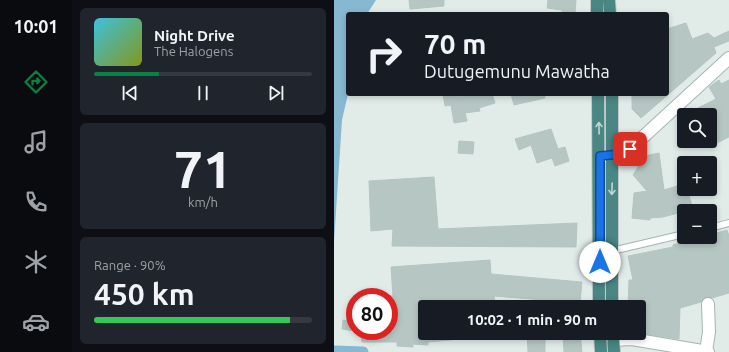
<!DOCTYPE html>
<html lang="en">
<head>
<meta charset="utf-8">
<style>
  :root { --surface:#171b24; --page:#20242c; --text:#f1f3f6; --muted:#9ea1a6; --line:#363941; --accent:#0b8043 }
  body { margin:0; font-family:Ubuntu,sans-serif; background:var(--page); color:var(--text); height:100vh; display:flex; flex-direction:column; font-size:15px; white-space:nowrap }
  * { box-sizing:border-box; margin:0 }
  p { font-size:13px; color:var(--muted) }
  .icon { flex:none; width:22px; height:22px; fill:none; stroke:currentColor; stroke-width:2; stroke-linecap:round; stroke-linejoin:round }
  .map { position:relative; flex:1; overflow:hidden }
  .panel { display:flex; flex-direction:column; gap:8px; padding:8px; background:#0d0f14; width:262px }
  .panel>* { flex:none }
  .hud { position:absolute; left:12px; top:12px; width:323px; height:84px; border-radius:4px; box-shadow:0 2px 6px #0003; background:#171b24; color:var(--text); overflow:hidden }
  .fabs { position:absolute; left:343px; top:108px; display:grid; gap:8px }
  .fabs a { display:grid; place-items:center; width:40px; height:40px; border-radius:4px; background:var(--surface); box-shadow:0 2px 6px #0003; font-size:20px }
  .speed { position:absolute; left:12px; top:288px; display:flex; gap:8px; font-size:20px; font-weight:700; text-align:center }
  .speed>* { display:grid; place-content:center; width:52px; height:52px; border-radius:50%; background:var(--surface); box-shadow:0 2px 6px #0003; line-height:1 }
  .speed .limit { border:6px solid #d22; background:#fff; color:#111 }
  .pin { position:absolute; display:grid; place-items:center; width:34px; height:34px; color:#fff; margin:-17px; border-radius:8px; box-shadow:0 2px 6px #0006 }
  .me { position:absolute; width:44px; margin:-22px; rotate:0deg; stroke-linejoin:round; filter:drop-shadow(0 0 3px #0008) }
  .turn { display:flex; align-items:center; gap:14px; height:84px; padding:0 12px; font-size:18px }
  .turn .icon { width:52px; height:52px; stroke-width:2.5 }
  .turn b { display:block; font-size:28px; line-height:34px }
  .big { font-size:30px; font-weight:600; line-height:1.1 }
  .panel .widget { flex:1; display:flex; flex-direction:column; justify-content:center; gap:6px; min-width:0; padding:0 14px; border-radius:6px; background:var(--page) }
  .panel .dial { align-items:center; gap:0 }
  .dial b { font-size:52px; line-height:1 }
  .song { display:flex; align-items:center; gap:12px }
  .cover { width:48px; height:48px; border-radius:6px; background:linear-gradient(135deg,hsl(190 70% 55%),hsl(70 70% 35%)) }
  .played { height:4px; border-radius:2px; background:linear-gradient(90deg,var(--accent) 30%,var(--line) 30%) }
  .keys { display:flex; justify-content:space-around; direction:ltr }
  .charge { height:6px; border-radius:3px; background:linear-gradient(90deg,#34c759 90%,var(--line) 0) }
  .trip { position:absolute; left:84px; top:300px; width:228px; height:40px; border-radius:4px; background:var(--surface); box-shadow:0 2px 6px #0003; font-weight:600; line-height:40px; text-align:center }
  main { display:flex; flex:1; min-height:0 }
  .dock { display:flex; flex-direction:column; width:72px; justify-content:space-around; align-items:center; background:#090b0e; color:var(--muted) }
  .dock .icon { width:28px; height:28px }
  .dock .active { color:var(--accent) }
  .dock b { font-size:18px; color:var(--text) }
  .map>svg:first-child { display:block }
  .water { fill:#88b7d2 }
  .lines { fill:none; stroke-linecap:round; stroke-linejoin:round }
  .canal { stroke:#88b7d2; stroke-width:11 }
  .building { fill:#b6c7c3; stroke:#b4c6c2 }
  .service-casing { stroke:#a4b4b1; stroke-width:8 }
  .minor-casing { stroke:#a4b4b1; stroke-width:14 }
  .tertiary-casing { stroke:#a4b4b1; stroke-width:14 }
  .trunk-casing { stroke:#c1c9c8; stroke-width:14 }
  .service { stroke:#fff; stroke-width:6 }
  .minor { stroke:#fff; stroke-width:12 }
  .tertiary { stroke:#fff; stroke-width:12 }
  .trunk { stroke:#498684; stroke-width:12 }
  .oneway { stroke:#bfd6d4 }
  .route-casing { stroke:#114b97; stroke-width:10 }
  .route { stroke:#1a73e8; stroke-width:7 }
</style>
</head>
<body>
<main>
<nav class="dock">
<b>10:01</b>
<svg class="icon active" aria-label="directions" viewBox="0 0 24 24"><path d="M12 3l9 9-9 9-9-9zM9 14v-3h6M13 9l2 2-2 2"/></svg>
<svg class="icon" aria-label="music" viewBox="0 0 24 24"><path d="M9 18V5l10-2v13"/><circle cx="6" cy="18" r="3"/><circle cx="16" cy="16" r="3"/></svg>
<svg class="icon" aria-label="phone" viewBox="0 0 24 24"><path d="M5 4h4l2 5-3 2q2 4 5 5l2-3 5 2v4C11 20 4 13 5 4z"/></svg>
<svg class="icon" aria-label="climate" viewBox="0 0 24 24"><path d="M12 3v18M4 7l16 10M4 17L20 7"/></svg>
<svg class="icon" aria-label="car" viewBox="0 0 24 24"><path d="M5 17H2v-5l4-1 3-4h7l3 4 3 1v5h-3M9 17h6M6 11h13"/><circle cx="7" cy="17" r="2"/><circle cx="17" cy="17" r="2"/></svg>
</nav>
<section class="panel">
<div class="widget">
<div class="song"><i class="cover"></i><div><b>Night Drive</b><p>The Halogens</p></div></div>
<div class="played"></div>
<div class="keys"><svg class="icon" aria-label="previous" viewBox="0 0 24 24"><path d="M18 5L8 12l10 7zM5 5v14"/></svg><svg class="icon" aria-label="pause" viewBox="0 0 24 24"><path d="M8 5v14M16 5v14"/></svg><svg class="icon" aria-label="next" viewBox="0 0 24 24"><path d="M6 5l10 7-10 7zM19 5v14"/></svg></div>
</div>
<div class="widget dial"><b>71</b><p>km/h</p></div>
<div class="widget"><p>Range · 90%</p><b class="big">450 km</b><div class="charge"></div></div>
</section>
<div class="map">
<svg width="395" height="352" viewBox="0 0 395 352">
  <rect width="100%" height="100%" fill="#e1ece9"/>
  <path class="water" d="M0 0H42L33 14H14V94L8 120 0 242Z"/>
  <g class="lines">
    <path class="canal" d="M0 351 29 352"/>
  </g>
  <path class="building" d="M75 0H110V6L76 9Z
    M214 0H242L241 13 228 12V10L213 8Z
    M352 23 358 39 374 33 380 38 395 31V41L380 47 382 53 307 118 298 109V94H333V29Z
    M385 80 387 84 395 80V137L381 144 376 133V115H368L364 108 382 99 375 87Z
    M109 94H123L124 97 144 94H158L161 103 145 108 146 111 131 113 133 121 120 123 117 105 111 106Z
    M177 94H210L211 98 180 105Z
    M217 129 224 149 231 147 235 161 221 166 218 158 203 163 197 145 185 150 181 139Z
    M125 141 140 142 139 154 124 153Z
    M325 153 330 190 350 184V189H353L359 209 329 217 316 218V220L298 218 300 193 313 191 299 175 311 156Z
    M100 177 104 229 243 223 242 247 58 246 59 229 37 231 35 181Z
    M393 230 395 236V293L378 298 373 297 367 302 346 308 345 339 305 333V307H294L295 280H299L294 256 339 247V245L368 237H376V235Z
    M156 260 157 274 248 282 246 303 160 296 162 307H90L87 332 125 333 126 339 94 342V345L79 344V347L63 346V342H28L27 331H55V296H59L57 267Z
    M9 320 21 322V331L8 329Z
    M193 333H211V352H194Z
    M229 333H246L248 352H230Z"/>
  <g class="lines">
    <defs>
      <path id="service" d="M376 228 395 223
        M278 251 350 234"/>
      <path id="minor" d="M279 340 298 339 374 352
        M372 351 375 332 374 304"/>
      <path id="tertiary" d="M266 156C278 156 285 155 296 149L395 58"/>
      <path id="trunk" d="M263 0V14
        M275 0 276 14
        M264 94 265 307
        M278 94V307
        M266 333 267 352
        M279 333 280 352"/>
    </defs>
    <use href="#service" class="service-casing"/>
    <use href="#minor" class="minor-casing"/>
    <use href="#tertiary" class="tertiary-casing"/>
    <use href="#trunk" class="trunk-casing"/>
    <use href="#service" class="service"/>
    <use href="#minor" class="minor"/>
    <use href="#tertiary" class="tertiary"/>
    <use href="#trunk" class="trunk"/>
  </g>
  <defs><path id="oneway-shaft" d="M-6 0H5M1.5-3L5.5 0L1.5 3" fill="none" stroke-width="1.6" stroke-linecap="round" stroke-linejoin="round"/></defs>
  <g class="oneway">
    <use href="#oneway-shaft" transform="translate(265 128) rotate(-91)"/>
    <use href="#oneway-shaft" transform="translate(278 189) rotate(92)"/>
  </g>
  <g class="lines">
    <defs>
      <path id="route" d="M266 262V156L287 154 296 149"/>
    </defs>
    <use href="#route" class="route-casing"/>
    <use href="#route" class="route"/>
  </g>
</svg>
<div class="fabs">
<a><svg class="icon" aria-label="search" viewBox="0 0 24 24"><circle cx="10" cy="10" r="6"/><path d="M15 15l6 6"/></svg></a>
<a>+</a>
<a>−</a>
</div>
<div class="speed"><div class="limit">80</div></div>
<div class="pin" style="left:296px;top:149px;background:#d93025"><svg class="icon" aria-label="arrive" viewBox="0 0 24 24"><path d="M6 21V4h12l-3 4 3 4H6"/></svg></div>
<svg class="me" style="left:266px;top:262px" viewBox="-20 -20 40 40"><circle r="19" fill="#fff"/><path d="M0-13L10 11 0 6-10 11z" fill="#1a73e8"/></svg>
<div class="trip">10:02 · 1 min · 90 m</div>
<div class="hud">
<div class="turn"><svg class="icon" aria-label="right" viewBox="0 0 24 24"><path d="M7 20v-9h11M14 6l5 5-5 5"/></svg><div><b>70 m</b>Dutugemunu Mawatha</div></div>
</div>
</div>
</main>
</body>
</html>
